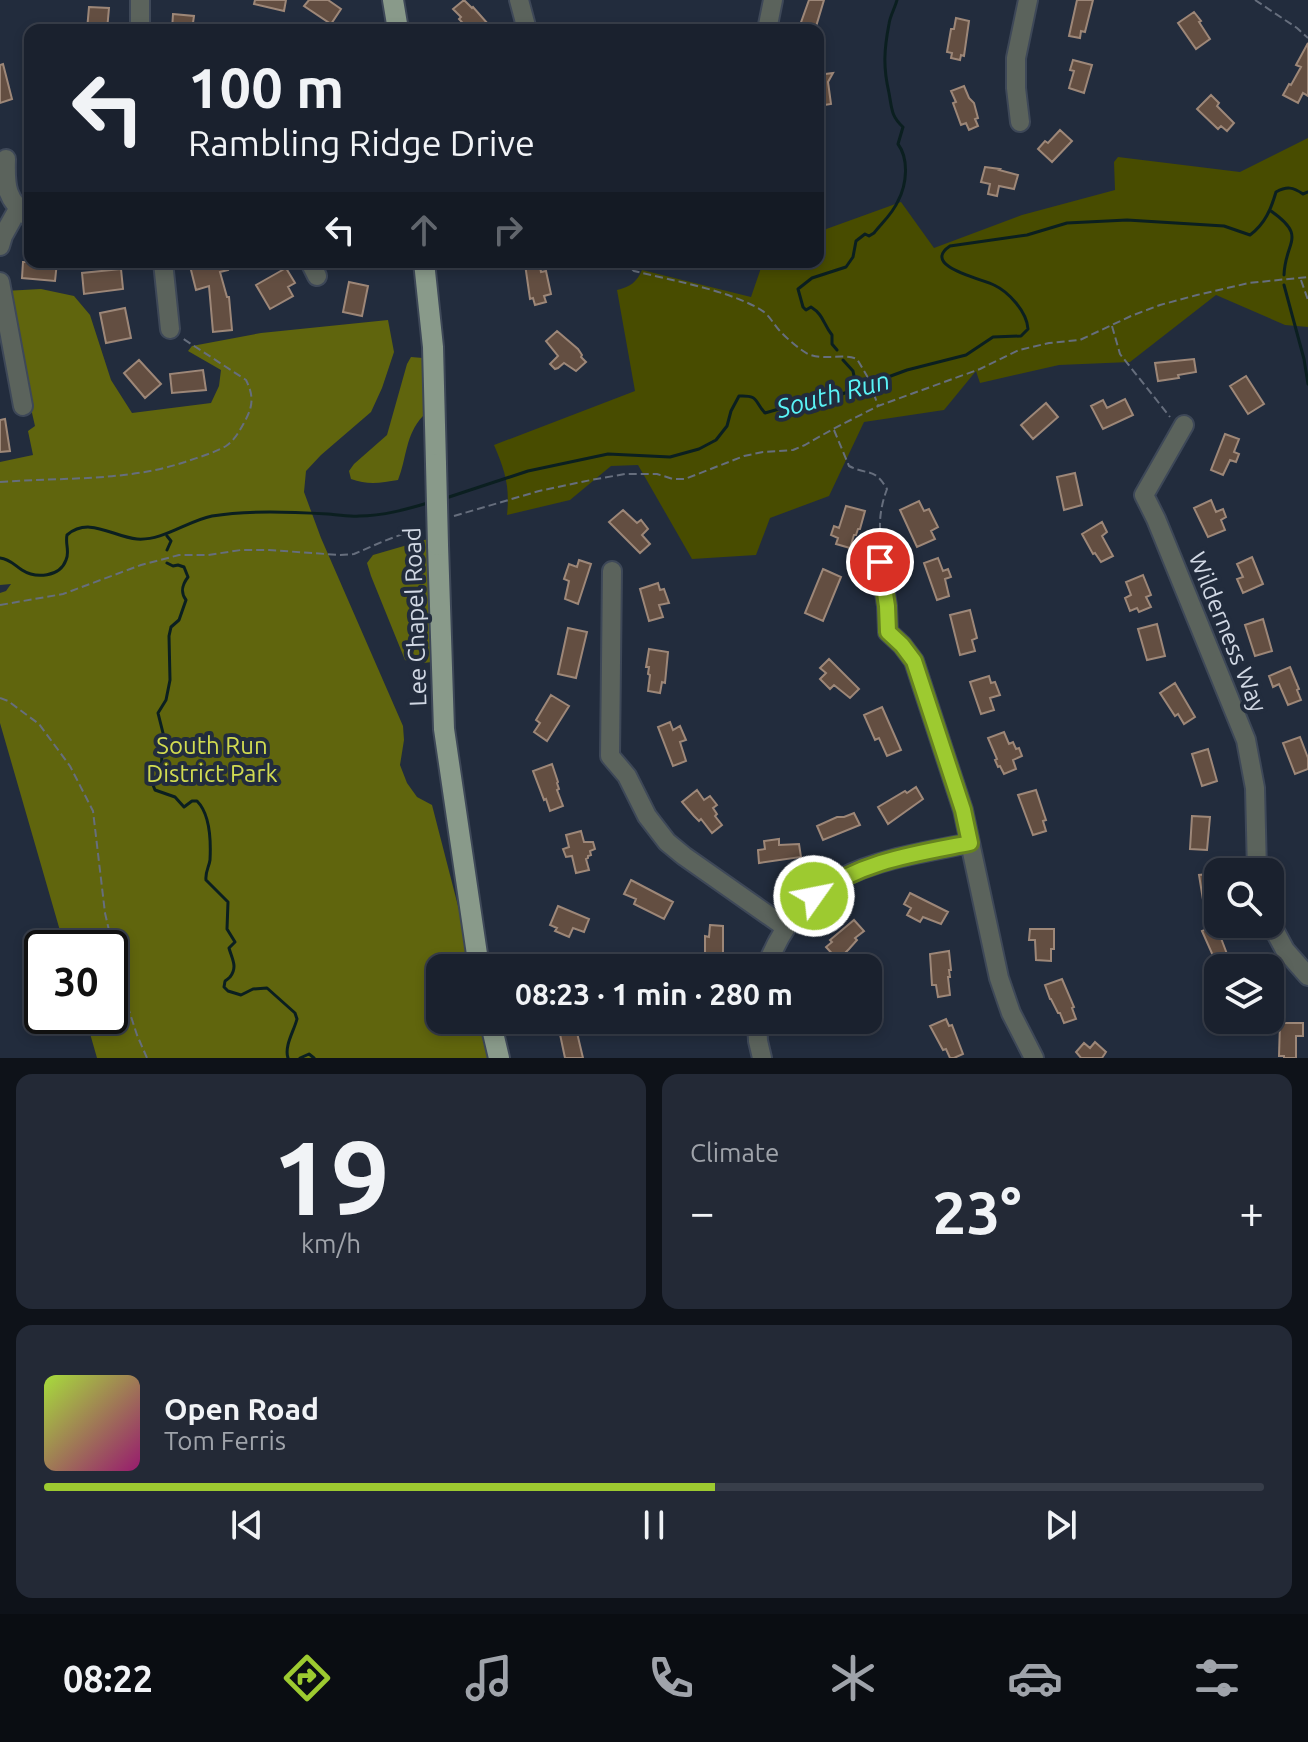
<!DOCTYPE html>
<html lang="en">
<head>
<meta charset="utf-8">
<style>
  :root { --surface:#1a212e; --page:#232936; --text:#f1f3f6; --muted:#9fa3aa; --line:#383e4a; --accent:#9dca30 }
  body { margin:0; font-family:Ubuntu,sans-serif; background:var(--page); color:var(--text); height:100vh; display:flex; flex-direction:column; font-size:30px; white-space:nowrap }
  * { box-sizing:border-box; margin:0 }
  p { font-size:26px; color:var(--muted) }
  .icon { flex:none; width:44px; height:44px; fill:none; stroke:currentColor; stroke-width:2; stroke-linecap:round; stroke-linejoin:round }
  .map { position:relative; height:1058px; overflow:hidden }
  .sheet { display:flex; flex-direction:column; gap:16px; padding:16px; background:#0e1219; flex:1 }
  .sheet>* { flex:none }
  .top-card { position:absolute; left:24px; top:24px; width:800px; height:244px; border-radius:16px; box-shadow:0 4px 12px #0003,0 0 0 2px var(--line); background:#1a212e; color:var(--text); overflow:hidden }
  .fabs { position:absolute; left:1204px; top:858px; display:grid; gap:16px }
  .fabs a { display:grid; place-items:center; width:80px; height:80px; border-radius:16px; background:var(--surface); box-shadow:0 4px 12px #0003,0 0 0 2px var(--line); font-size:40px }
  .speed { position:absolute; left:24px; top:930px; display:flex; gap:16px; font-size:40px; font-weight:700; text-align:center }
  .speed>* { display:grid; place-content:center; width:104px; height:104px; border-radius:50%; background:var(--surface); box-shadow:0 4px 12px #0003,0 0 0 2px var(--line); line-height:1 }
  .speed .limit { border:4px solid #111; border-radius:12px; background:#fff; color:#111 }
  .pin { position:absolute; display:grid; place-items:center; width:68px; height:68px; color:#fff; margin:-34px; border:4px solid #fff; border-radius:50%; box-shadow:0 2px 8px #0007 }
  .me { position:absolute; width:88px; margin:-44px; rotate:57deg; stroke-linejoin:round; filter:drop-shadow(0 0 6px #0008) }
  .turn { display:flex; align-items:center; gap:28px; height:168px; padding:0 32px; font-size:36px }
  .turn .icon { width:104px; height:104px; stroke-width:2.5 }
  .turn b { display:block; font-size:56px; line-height:68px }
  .lanes { display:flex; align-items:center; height:76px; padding:0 32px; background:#0003; justify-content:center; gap:40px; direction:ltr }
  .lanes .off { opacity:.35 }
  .big { font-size:60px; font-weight:600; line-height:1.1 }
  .sheet .card { flex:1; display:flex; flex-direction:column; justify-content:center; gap:12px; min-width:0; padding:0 28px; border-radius:16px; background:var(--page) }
  .sheet .dial { align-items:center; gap:0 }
  .dial b { font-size:104px; line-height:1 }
  .song { display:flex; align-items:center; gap:24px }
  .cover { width:96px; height:96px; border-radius:12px; background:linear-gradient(135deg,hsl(80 70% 55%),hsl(320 70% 35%)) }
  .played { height:8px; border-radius:4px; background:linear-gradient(90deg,var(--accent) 55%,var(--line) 55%) }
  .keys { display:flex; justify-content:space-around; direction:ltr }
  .heat { display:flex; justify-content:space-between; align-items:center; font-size:44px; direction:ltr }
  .sheet .tiles { flex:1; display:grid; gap:16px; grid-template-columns:1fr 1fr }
  .card:last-child { grid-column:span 2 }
  .trip { position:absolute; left:426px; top:954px; width:456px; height:80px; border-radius:16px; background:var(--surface); box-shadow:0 4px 12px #0003,0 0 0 2px var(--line); font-weight:600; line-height:80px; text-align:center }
  .dock { display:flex; height:128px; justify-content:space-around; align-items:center; background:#0a0d12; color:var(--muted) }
  .dock .icon { width:56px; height:56px }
  .dock .active { color:var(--accent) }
  .dock b { font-size:36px; color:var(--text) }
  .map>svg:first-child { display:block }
  .green { fill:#484c00 }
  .forest { fill:#60650d }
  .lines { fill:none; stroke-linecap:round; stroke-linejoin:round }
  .stream { stroke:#0b1f20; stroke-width:3 }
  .building { fill:#634e41; stroke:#9d8778; stroke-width:2 }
  .minor-casing { stroke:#3e4858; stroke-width:22 }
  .major-casing { stroke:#3e4858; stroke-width:24 }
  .path { stroke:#666e7d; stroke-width:2; stroke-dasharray:8 4; stroke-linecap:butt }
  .minor { stroke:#5b635c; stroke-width:18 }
  .major { stroke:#899a8a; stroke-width:20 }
  .major-bridge-casing { stroke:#3e4858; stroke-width:24; stroke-linecap:butt }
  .major-bridge { stroke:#899a8a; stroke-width:20 }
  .route-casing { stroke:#66831f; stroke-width:20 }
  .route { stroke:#9dca30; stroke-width:14 }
  .labels { text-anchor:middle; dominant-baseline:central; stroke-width:8; stroke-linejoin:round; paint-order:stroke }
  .street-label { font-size:24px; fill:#d1d8e4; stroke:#222c3d }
  .park-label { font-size:24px; fill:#d2dc51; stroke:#222c3d }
  .water-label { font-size:26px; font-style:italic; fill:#5af4f7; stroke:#222c3d }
</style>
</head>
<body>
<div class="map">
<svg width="1308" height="1058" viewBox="0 0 1308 1058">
  <rect width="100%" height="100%" fill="#222c3d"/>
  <path class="green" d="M1308 138V327L1285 325 1216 295 1130 362 1059 365 980 383 976 371 944 410 864 422 829 496 770 518 756 555 692 559 638 465 611 466 570 500 507 515C510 486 505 471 494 445L635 391 617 290C630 287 637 282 642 270L751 297 763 262H818V232L901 202 934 248 1022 215 1115 190 1114 162 1118 157 1240 172Z"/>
  <path class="forest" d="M41 289 74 296 90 315 111 380 132 413 211 403 219 386 221 370 188 351 192 346 261 333 388 320 394 352 382 388 371 412 321 455 306 471 304 492 321 538 403 726 404 740 400 765 407 783 417 797 432 805 474 968H440V1020H485L493 1058H97L85 1016H110V948H65L0 723V593L6 591 11 584 0 585V462L33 455 28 431 35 426 4 291Z
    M411 357 423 358V416C405 435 407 458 398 480 381 483 367 485 351 479L349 471 354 464 387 435 407 364Z
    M428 539 432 662 415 664 405 660 371 576 367 563 373 555Z"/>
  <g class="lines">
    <path class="stream" d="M1271 211C1308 237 1285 241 1284 275
      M1284 285 1304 359 1308 384
      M837 350 832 344V335C823 324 824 315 811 307L806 310 803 307 798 289 812 278 846 267 853 257 856 241 865 234 869 236 874 233C882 223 893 213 898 201 907 184 909 159 898 144L903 127C891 116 892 109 889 93 883 67 884 50 889 24 890 16 895 8 897 0
      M843 360 853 371 854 376 849 381V390
      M446 498 528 471 608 454 670 457 699 449 716 440 727 426 731 411 739 396C759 395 754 401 765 413L786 407 815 404 907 370 966 355 993 337 1021 336 1028 329C1027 312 1009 292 994 285 982 279 920 266 950 246L1027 235 1067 223 1127 220 1224 226 1250 235C1265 224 1271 209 1276 192 1287 186 1293 187 1303 194L1308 192
      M167 550 171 541 167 536
      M0 558C10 559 14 565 22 570 36 579 60 577 66 560 70 552 65 544 67 535 89 516 113 537 137 539 163 541 187 521 212 516 248 510 292 512 328 514 338 515 349 517 359 516 383 516 408 509 431 502
      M167 563 173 566 178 565 184 567 188 577C182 585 180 592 186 600L179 620 171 627 169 636 170 680 166 700 158 713 163 733 161 775 153 785 155 790 175 797 184 807 192 801H197C210 814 211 841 210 860 209 867 205 872 206 880L228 902 227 929 235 942 229 948C232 959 238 967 230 977 223 984 226 977 224 987L228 991 241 995 253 989 267 988 295 1013 297 1019C294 1031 284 1046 288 1058
      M300 1058 309 1054 314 1058"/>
  </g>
  <path class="building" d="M255 0H286L284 11 254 4Z
    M309 0H328L341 9 331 24 304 6Z
    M464 0 472 8 473 7 488 24 482 30H469L459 19 461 17 453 9Z
    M809 0H824L815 30 799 28Z
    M1077 0H1093L1085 32 1081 31 1080 38 1069 36Z
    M89 7 109 8 107 30H87Z
    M1194 12 1201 21 1199 22 1210 39 1196 49 1178 23Z
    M173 14 194 16 192 30H172Z
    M956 18 969 21 964 56 961 55 960 60 951 58 952 53 947 52 951 29H954Z
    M1308 43V96L1303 93 1298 103 1283 95 1289 84 1291 85 1301 67 1296 65Z
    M1073 60 1092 65 1084 93 1069 88 1074 71 1070 70Z
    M3 64 12 99 0 103V65Z
    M833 73 828 82 831 104 818 106V75Z
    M964 86 969 98 974 103 978 118 975 119 978 126 969 130 966 123 961 125 953 103 956 102 951 91Z
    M1211 95 1219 103 1217 106 1234 123 1227 131 1221 126 1218 129 1197 109Z
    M1060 130 1072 141 1052 162 1038 149 1045 141 1048 143Z
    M985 167 1000 169 999 170 1018 175 1014 189 999 186 997 196 988 194 990 184 981 182Z
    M23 262H57L55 281 22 278Z
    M189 262H226L228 270 220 272 227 297H229L232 330 213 332 209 286 196 290Z
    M539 262 541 272 546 271 551 294 544 296 546 302 535 305 533 298 530 299 525 264Z
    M286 268 295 283 288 287 293 296 270 309 256 285Z
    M121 269 123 289 84 294 82 273Z
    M349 282 368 286 362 316 343 312Z
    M125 308 131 338 106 343 100 313Z
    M557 331 578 349 582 355 581 357 586 362 576 371 564 363 558 368 555 369 550 364 558 356 546 341Z
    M1194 359 1196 372 1178 375 1179 378 1158 381 1155 363Z
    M139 360 161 384 145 398 124 373Z
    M203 370 206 390 172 393 170 374Z
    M1246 376 1264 404 1248 414 1230 386Z
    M1125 399 1133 415 1103 429 1091 406 1103 400 1107 408Z
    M1046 403 1058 417 1033 439 1021 425Z
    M5 419 10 451 0 452V420Z
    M1225 434 1239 439 1234 452 1239 454 1236 462 1230 460 1223 475 1211 470Z
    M1075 473 1082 505 1064 510 1057 477Z
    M1211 500 1216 512 1223 509 1226 517 1221 520 1225 530 1208 537 1194 508Z
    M919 501 924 511 929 509 938 527 931 531 935 539 917 547 900 510Z
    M846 506 865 511 860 529H858L856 535H854L850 548 836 544 838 538 831 535 834 526 839 528Z
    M623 510 637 523 641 520 648 529 642 535 650 544 640 553 609 522Z
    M1102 522 1107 532 1102 536 1113 556 1101 562 1095 553 1093 554 1082 534Z
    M1252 557 1263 584 1243 593 1237 579 1243 577 1237 564Z
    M938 558 943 571 948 569 951 577 945 579 949 596 937 600 924 563Z
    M579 560 591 564 578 604 565 599 569 581 564 579 569 564 577 567Z
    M823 569 841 577 823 621 805 613Z
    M1143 575 1151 595 1146 597 1151 607 1139 612 1137 608 1130 611 1125 598 1131 595 1126 582Z
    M658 583 660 590 664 589 669 603 659 605 663 617 649 621 640 589Z
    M970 610 977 638 972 640 975 651 960 655 950 615Z
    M1263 619 1272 651 1255 656 1245 625Z
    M1157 624 1165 656 1147 660 1138 629Z
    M568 628 587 632 576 678 558 674Z
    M649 649 668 652 665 683 662 682 660 693 648 691 650 675 648 674 649 667H646Z
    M829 659 859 689 850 698 834 685 830 689 820 679 826 673 820 668Z
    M1290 667 1299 689 1297 690 1301 700 1288 705 1279 684 1273 687 1269 676Z
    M989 676 991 683 995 682 1000 695 990 698 994 710 981 714 970 682Z
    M1175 683 1195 717 1184 724 1178 714 1175 716 1160 693Z
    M551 695 569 706 547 741 534 732 540 723 536 720Z
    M882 707 901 750 887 756 879 738 875 740 864 715Z
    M670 722 673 730 680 726 686 740 680 742 686 761 673 766 658 727Z
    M1004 732 1009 744 1013 742 1016 749 1019 748 1022 756 1013 760 1016 769 1004 774 1000 766 998 767 995 760 997 759 988 738Z
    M1300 737 1308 758V769L1295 774 1283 743Z
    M1208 749 1217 781 1202 786 1192 754Z
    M552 764 558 782 557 783 559 789 557 790 563 806 550 811 546 799 544 800 533 771Z
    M916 787 923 799 888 824 878 807 905 791 907 793Z
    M697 790 704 800 710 796 717 805 713 808 717 814 715 816 722 825 712 833 701 819 699 821 694 816 682 802Z
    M1036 790 1046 820 1043 821 1046 831 1033 835 1018 795Z
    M854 813 860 825 823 840 817 826 837 817H844Z
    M1192 816 1210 817 1207 850 1190 849Z
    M581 831 584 842H593L595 849 590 851 591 855 588 856V858L586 859 589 870 576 873 572 856 566 857 563 849 569 847 566 835Z
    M779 839V845L799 844 801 857 759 863 758 850 765 849 764 841Z
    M1218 873V910L1205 912 1199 875Z
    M631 880 673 902 664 919 634 904 636 899 624 894Z
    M910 893 948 912 941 924 923 917 920 922 907 915 911 908 904 904Z
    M558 906 589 919 584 932 573 928 569 937 555 931 557 928 550 925Z
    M854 920 864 931 855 938 857 940 849 949 838 960 826 947 832 942 830 940Z
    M710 925 723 926V968H705V936L709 937Z
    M1216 925 1230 962 1218 967 1202 931Z
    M1030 929H1054V949H1051V961L1036 960 1035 940H1029Z
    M949 951 951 970H949L950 977H948L950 995 938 997 936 985H932L930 954Z
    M1062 979 1074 1007 1072 1008 1076 1019 1064 1023 1060 1013H1058L1051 999H1050L1045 985Z
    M946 1019 949 1026 952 1025 963 1054 954 1058H950L946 1049 943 1050 930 1026Z
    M557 1020H574L583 1058H565Z
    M1280 1023H1303V1036H1296V1058H1284V1056H1279Z
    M1095 1042 1106 1052 1102 1058H1081L1076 1052 1084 1043 1090 1048Z"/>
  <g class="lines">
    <defs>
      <path id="minor" d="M519 0 527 30
        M140 30V0
        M767 30 773 0
        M1020 122 1016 88V58L1028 0
        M6 159C5 187 6 200 30 218
        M0 246 3 236 18 209
        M163 262 170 329
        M310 262 317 276
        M0 282 23 406
        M1184 425 1144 495 1156 519 1246 740 1255 788 1257 872
        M880 562 887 606 888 632 902 645 914 661 963 810 999 978 1011 1013 1034 1058
        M612 571 610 756 627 776 647 816 667 842 684 856 785 927
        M1270 922 1285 950 1308 976
        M766 968C802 869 879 861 970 843
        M757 1020 758 1041 762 1058"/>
      <path id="major" d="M393 0 398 30
        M424 262 433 347 436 464
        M438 545 444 729 479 968
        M490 1020 499 1058"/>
    </defs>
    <use href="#minor" class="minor-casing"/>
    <use href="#major" class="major-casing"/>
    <path class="path" d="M1255 0 1297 28 1308 38
      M623 262 634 271C674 281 723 289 758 308 769 314 772 322 779 330 786 338 799 349 808 354 825 361 841 353 857 359L867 376 878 405
      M1301 280 1308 300
      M1112 326 1120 354 1170 417
      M834 430 849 466C869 476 874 467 887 489 880 508 878 525 882 546
      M0 482C64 477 124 482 185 462 199 457 214 453 226 446 235 440 240 430 245 421 253 406 254 396 246 380L182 338
      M454 516 539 491 591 480 625 474H657L673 479H685L744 456 763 452 793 450 805 445 833 429 878 406 980 369 1019 350 1049 343 1080 340 1131 316 1160 305 1197 295 1249 283 1308 277
      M0 605 63 594 141 565 179 555H208L241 550H269L340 555 354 554 384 541 422 527
      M0 698 8 701 39 724 70 766 93 811 105 913 124 995 137 1035 147 1058"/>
    <use href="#minor" class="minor"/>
    <use href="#major" class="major"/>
    <defs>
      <path id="major-bridge" d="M436 464 438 545"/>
    </defs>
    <use href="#major-bridge" class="major-bridge-casing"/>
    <use href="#major-bridge" class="major-bridge"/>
  </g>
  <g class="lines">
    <defs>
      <path id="route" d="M814 896C861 861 914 854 970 843L963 810 914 661 902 645 888 632 887 606 880 562"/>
    </defs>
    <use href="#route" class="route-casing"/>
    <use href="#route" class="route"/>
  </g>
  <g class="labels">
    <g class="street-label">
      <text transform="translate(415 617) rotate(-92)">Lee Chapel Road</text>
      <text transform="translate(1228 632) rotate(68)">Wilderness Way</text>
    </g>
    <g class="park-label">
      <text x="212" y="745">South Run<tspan x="212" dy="28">District Park</tspan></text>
    </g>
    <g class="water-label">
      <text transform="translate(833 394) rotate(-15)">South Run</text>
    </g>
  </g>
</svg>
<div class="fabs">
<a><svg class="icon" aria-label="search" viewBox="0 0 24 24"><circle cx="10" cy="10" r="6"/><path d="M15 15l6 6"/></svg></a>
<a><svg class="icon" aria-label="layers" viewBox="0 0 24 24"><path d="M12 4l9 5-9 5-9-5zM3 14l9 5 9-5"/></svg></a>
</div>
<div class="speed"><div class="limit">30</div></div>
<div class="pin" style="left:880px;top:562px;background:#d93025"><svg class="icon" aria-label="arrive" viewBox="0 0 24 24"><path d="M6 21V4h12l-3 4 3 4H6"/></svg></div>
<svg class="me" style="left:814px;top:896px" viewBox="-20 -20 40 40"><circle r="17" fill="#9dca30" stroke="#fff" stroke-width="3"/><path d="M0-11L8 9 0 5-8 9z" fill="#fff"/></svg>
<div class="trip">08:23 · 1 min · 280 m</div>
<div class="top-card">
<div class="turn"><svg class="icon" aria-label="left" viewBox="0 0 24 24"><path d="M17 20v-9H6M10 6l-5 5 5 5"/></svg><div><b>100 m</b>Rambling Ridge Drive</div></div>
<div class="lanes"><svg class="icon" aria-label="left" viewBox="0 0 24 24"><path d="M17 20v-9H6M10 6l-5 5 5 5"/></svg><svg class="icon off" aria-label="ahead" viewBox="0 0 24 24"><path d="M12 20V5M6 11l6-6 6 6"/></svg><svg class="icon off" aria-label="right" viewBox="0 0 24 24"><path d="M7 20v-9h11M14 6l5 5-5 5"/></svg></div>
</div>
</div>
<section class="sheet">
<div class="tiles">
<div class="card dial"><b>19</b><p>km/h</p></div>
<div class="card"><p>Climate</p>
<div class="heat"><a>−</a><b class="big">23°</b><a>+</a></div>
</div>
<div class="card">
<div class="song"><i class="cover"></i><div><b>Open Road</b><p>Tom Ferris</p></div></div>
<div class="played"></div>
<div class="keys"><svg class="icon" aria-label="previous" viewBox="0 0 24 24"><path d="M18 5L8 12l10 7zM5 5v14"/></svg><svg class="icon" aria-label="pause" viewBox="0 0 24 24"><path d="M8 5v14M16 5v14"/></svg><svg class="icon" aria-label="next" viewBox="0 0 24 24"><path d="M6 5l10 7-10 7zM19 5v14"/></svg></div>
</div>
</div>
</section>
<nav class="dock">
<b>08:22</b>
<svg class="icon active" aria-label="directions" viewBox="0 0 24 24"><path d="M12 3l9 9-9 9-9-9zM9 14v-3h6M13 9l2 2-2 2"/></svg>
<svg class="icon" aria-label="music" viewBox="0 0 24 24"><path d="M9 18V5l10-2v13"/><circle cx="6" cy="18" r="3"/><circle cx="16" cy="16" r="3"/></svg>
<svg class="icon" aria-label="phone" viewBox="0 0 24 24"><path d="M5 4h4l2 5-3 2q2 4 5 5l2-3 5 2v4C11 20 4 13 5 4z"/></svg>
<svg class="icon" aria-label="climate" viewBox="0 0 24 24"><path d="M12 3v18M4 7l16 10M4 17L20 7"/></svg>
<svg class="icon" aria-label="car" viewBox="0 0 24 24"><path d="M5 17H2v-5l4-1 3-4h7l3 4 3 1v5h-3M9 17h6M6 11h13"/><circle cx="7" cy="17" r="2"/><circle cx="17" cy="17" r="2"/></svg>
<svg class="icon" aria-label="filters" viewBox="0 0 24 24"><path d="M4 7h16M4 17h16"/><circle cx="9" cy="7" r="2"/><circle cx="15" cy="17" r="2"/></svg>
</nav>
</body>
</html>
